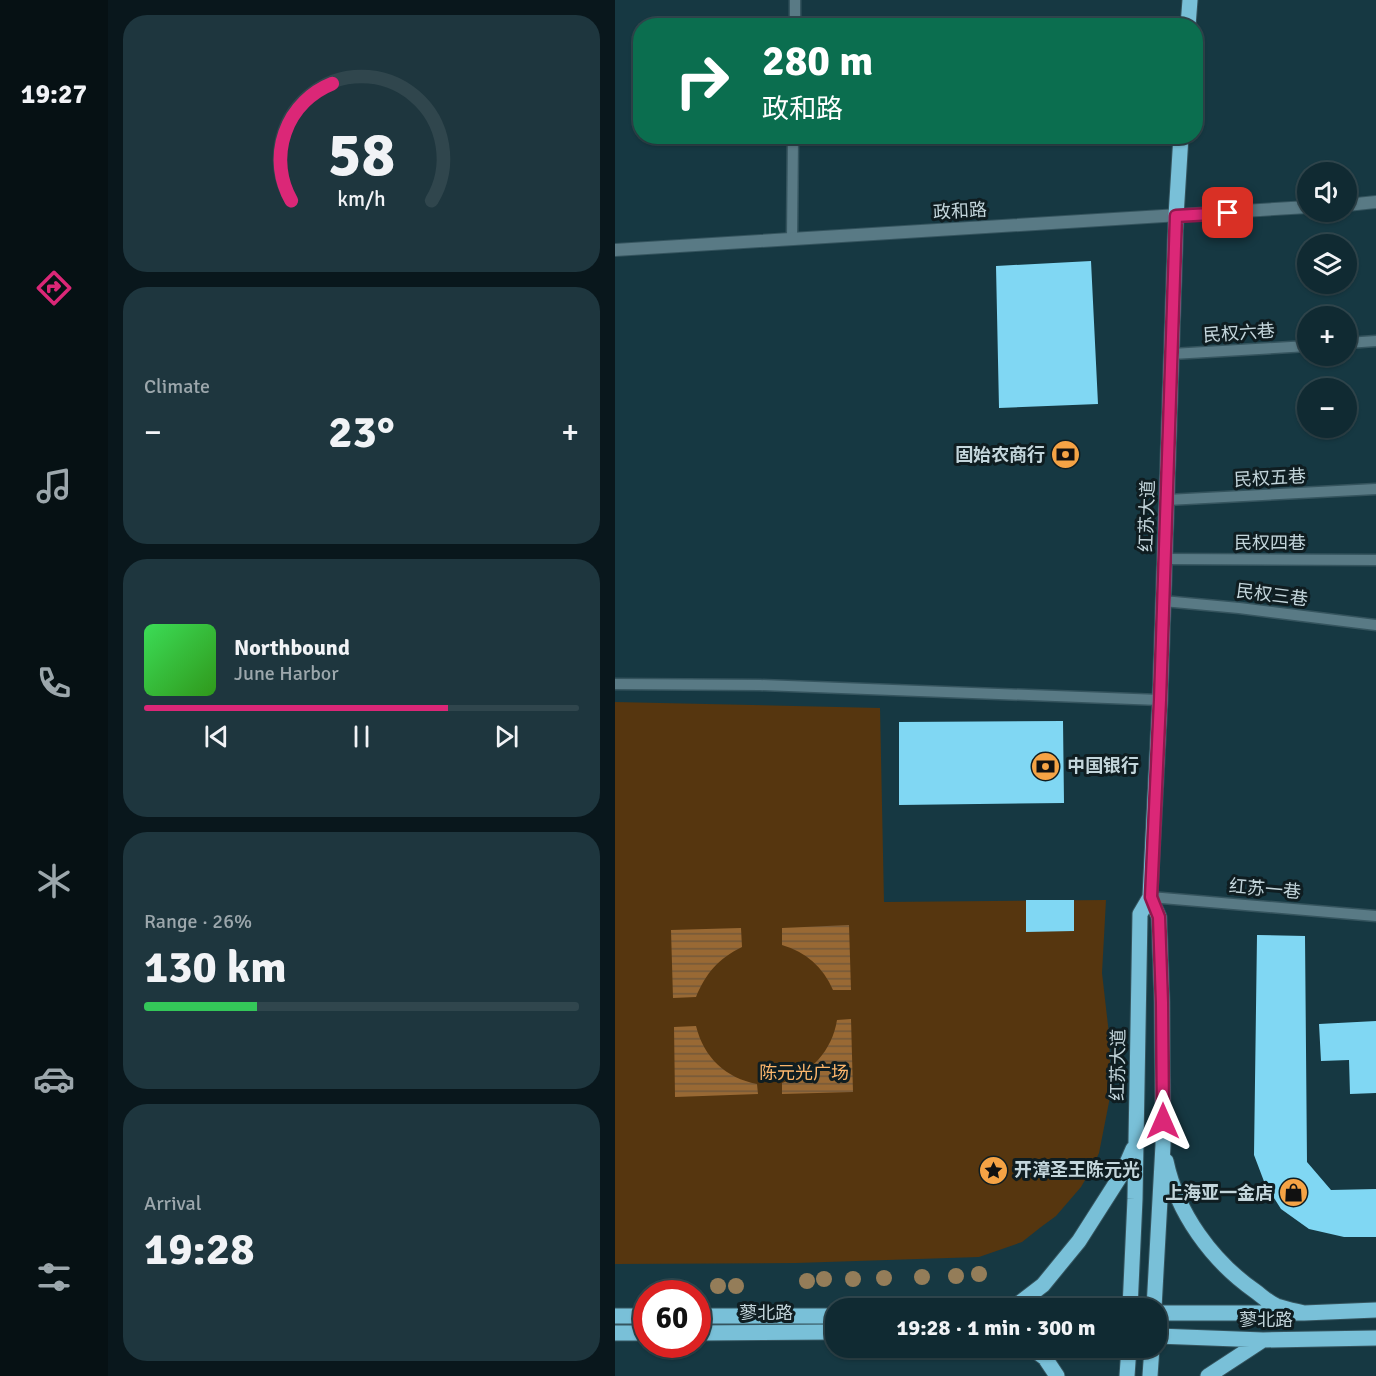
<!DOCTYPE html>
<html lang="en">
<head>
<meta charset="utf-8">
<style>
  :root { --surface:#102a32; --page:#1e363e; --text:#f1f3f6; --muted:#9ca7ac; --line:#30464d; --accent:#db2777 }
  body { margin:0; font-family:Signika,"Noto Sans SC",sans-serif; background:var(--page); color:var(--text); height:100vh; display:flex; flex-direction:column; font-size:22px; white-space:nowrap }
  * { box-sizing:border-box; margin:0 }
  p { font-size:20px; color:var(--muted) }
  .icon { flex:none; width:33px; height:33px; fill:none; stroke:currentColor; stroke-width:2; stroke-linecap:round; stroke-linejoin:round }
  .map { position:relative; flex:1; overflow:hidden }
  .drawer { display:flex; flex-direction:column; gap:15px; padding:15px; background:#09171c; width:507px }
  .drawer>* { flex:none }
  .banner { position:absolute; left:18px; top:18px; width:570px; height:126px; border-radius:24px; box-shadow:0 2px 4px #0004,0 0 0 2px var(--line); background:#0b6e4f; color:#fff; overflow:hidden }
  .fabs { position:absolute; left:682px; top:162px; display:grid; gap:12px }
  .fabs a { display:grid; place-items:center; width:60px; height:60px; border-radius:50%; background:var(--surface); box-shadow:0 2px 4px #0004,0 0 0 2px var(--line); font-size:30px }
  .speed { position:absolute; left:18px; top:1280px; display:flex; gap:12px; font-size:30px; font-weight:700; text-align:center }
  .speed>* { display:grid; place-content:center; width:78px; height:78px; border-radius:50%; background:var(--surface); box-shadow:0 2px 4px #0004,0 0 0 2px var(--line); line-height:1 }
  .speed .limit { border:9px solid #d22; background:#fff; color:#111 }
  .pin { position:absolute; display:grid; place-items:center; width:51px; height:51px; color:#fff; margin:-26px; border-radius:12px; box-shadow:0 3px 9px #0006 }
  .me { position:absolute; width:66px; margin:-33px; rotate:0deg; stroke-linejoin:round; filter:drop-shadow(0 0 4px #0008) }
  .turn { display:flex; align-items:center; gap:21px; height:126px; padding:0 30px; font-size:27px }
  .turn .icon { width:78px; height:78px; stroke-width:2.5 }
  .turn b { display:block; font-size:42px; line-height:51px }
  .big { font-size:45px; font-weight:800; line-height:1.1 }
  .drawer .tile { flex:1; display:flex; flex-direction:column; justify-content:center; gap:9px; min-width:0; padding:0 21px; border-radius:24px; background:var(--page) }
  .drawer .dial { align-items:center; gap:0 }
  .dial svg { height:156px; overflow:visible; fill:none; stroke:var(--line); stroke-width:7; stroke-linecap:round; text-anchor:middle }
  .dial text { fill:var(--text); stroke:none }
  .song { display:flex; align-items:center; gap:18px }
  .cover { width:72px; height:72px; border-radius:9px; background:linear-gradient(135deg,hsl(130 70% 55%),hsl(110 70% 35%)) }
  .played { height:6px; border-radius:3px; background:linear-gradient(90deg,var(--accent) 70%,var(--line) 70%) }
  .keys { display:flex; justify-content:space-around; direction:ltr }
  .heat { display:flex; justify-content:space-between; align-items:center; font-size:33px; direction:ltr }
  .charge { height:9px; border-radius:4px; background:linear-gradient(90deg,#34c759 26%,var(--line) 0) }
  .trip { position:absolute; left:210px; top:1298px; width:342px; height:60px; border-radius:24px; background:var(--surface); box-shadow:0 2px 4px #0004,0 0 0 2px var(--line); font-weight:800; line-height:60px; text-align:center }
  main { display:flex; flex:1; min-height:0 }
  .menu { display:flex; flex-direction:column; width:108px; justify-content:space-around; align-items:center; background:#061114; color:var(--muted) }
  .menu .icon { width:42px; height:42px }
  .menu .selected { color:var(--accent) }
  .menu b { font-size:27px; color:var(--text) }
  .map>svg:first-child { display:block }
  .green { fill:#56360f }
  .water { fill:url(#water-rules) }
  .building { fill:#80d7f3 }
  .lines { fill:none; stroke-linecap:round; stroke-linejoin:round }
  .service-casing { stroke:#35545e; stroke-width:13 }
  .minor-casing { stroke:#35545e; stroke-width:14 }
  .primary-casing { stroke:#35545e; stroke-width:17 }
  .service { stroke:#597a85; stroke-width:10 }
  .minor { stroke:#597a85; stroke-width:12 }
  .primary { stroke:#79c0d8; stroke-width:15 }
  .tree { fill:#947d59 }
  .route-casing { stroke:#8e194d; stroke-width:15 }
  .route { stroke:#db2777; stroke-width:10 }
  .labels { text-anchor:middle; dominant-baseline:central; stroke-width:6; stroke-linejoin:round; paint-order:stroke }
  .street-label { font-size:18px; fill:#c3d5db; stroke:#0f1d21 }
  .poi-label { font-size:18px; font-weight:bold; fill:#c3d5db; stroke:#0f1d21; text-anchor:end }
  .park-label { font-size:18px; fill:#fcb66c; stroke:#0f1d21 }
</style>
</head>
<body>
<main>
<nav class="menu">
<b>19:27</b>
<svg class="icon selected" aria-label="directions" viewBox="0 0 24 24"><path d="M12 3l9 9-9 9-9-9zM9 14v-3h6M13 9l2 2-2 2"/></svg>
<svg class="icon" aria-label="music" viewBox="0 0 24 24"><path d="M9 18V5l10-2v13"/><circle cx="6" cy="18" r="3"/><circle cx="16" cy="16" r="3"/></svg>
<svg class="icon" aria-label="phone" viewBox="0 0 24 24"><path d="M5 4h4l2 5-3 2q2 4 5 5l2-3 5 2v4C11 20 4 13 5 4z"/></svg>
<svg class="icon" aria-label="climate" viewBox="0 0 24 24"><path d="M12 3v18M4 7l16 10M4 17L20 7"/></svg>
<svg class="icon" aria-label="car" viewBox="0 0 24 24"><path d="M5 17H2v-5l4-1 3-4h7l3 4 3 1v5h-3M9 17h6M6 11h13"/><circle cx="7" cy="17" r="2"/><circle cx="17" cy="17" r="2"/></svg>
<svg class="icon" aria-label="filters" viewBox="0 0 24 24"><path d="M4 7h16M4 17h16"/><circle cx="9" cy="7" r="2"/><circle cx="15" cy="17" r="2"/></svg>
</nav>
<section class="drawer">
<div class="tile dial"><svg viewBox="0 0 100 80">
<path d="M14 69A42 42 0 1 1 86 69"/>
<path d="M14 69A42 42 0 0 1 35 9" stroke="#db2777"/>
<text x="50" y="56" font-size="32" font-weight="700">58</text>
<text x="50" y="72" font-size="11">km/h</text>
</svg></div>
<div class="tile"><p>Climate</p>
<div class="heat"><a>−</a><b class="big">23°</b><a>+</a></div>
</div>
<div class="tile">
<div class="song"><i class="cover"></i><div><b>Northbound</b><p>June Harbor</p></div></div>
<div class="played"></div>
<div class="keys"><svg class="icon" aria-label="previous" viewBox="0 0 24 24"><path d="M18 5L8 12l10 7zM5 5v14"/></svg><svg class="icon" aria-label="pause" viewBox="0 0 24 24"><path d="M8 5v14M16 5v14"/></svg><svg class="icon" aria-label="next" viewBox="0 0 24 24"><path d="M6 5l10 7-10 7zM19 5v14"/></svg></div>
</div>
<div class="tile"><p>Range · 26%</p><b class="big">130 km</b><div class="charge"></div></div>
<div class="tile"><p>Arrival</p><b class="big">19:28</b></div>
</section>
<div class="map">
<svg width="761" height="1376" viewBox="0 0 761 1376">
  <defs>
    <pattern id="water-rules" width="6" height="5" patternUnits="userSpaceOnUse" patternTransform="scale(1.5)"><rect width="6" height="5" fill="#996934"/><path d="M0 2.5h6" fill="none" stroke="#73593a"/></pattern>
  </defs>
  <rect width="100%" height="100%" fill="#163842"/>
  <path class="green" d="M0 702 265 708 269 902 491 900 487 973 494 1034 496 1092 484 1153 476 1170 466 1187 441 1216 426 1227 407 1242 364 1257 181 1263 0 1264Z"/>
  <path class="water" d="M234 925 236 990H218C208 967 191 952 167 945V928Z
    M126 928 127 947C103 959 91 973 81 997L58 998 56 930Z
    M236 1019 238 1092 167 1094V1083C196 1073 217 1051 222 1020Z
    M81 1026C89 1058 111 1078 142 1084L143 1094 60 1097 59 1027Z"/>
  <path class="building" d="M476 261 483 404 384 408 381 266Z
    M448 721 449 803 284 805V722Z
    M411 900H459V931L411 932Z
    M642 935 690 936 692 1162 716 1190 761 1189V1237H729L694 1229 666 1209 650 1184 639 1155Z
    M761 1021V1093L735 1094 734 1060 706 1061 704 1024Z"/>
  <g class="lines">
    <defs>
      <path id="service" d="M180 26V0
        M177 239 178 136
        M732 343 761 341
        M557 354 693 346
        M552 500 761 489
        M550 559 761 560
        M548 601 624 608 761 625
        M0 684 145 685 545 700
        M535 897 761 916"/>
      <path id="minor" d="M732 205 761 202
        M0 250 693 207"/>
      <path id="primary" d="M573 26 575 0
        M551 1161C562 1213 597 1261 640 1291 647 1296 654 1303 662 1306 671 1309 681 1311 689 1313
        M398 1308 428 1285 464 1241 508 1172 518 1149
        M515 1308 520 1199 525 914 535 897
        M539 1308 548 1145 547 1003 544 917 535 897 545 700 561 216 566 136
        M542 1313H689L761 1310
        M0 1316H32
        M82 1316H220
        M0 1333H32
        M82 1333 220 1332
        M542 1336 648 1340 761 1338
        M415 1347 430 1358 442 1376
        M512 1376 514 1347
        M535 1376 537 1347
        M593 1376 648 1340"/>
    </defs>
    <use href="#service" class="service-casing"/>
    <use href="#minor" class="minor-casing"/>
    <use href="#primary" class="primary-casing"/>
    <use href="#service" class="service"/>
    <use href="#minor" class="minor"/>
    <use href="#primary" class="primary"/>
  </g>
  <g class="tree">
    <circle cx="364" cy="1274" r="8"/>
    <circle cx="341" cy="1276" r="8"/>
    <circle cx="307" cy="1277" r="8"/>
    <circle cx="269" cy="1278" r="8"/>
    <circle cx="209" cy="1279" r="8"/>
    <circle cx="238" cy="1279" r="8"/>
    <circle cx="192" cy="1281" r="8"/>
    <circle cx="103" cy="1286" r="8"/>
    <circle cx="121" cy="1286" r="8"/>
  </g>
  <g class="lines">
    <defs>
      <path id="route" d="M548 1121 547 1003 544 917 536 897 545 700 561 216 613 213"/>
    </defs>
    <use href="#route" class="route-casing"/>
    <use href="#route" class="route"/>
  </g>
  <defs>
    <symbol id="bank-disc" viewBox="-11 -11 22 22"><circle r="9.5" fill="#f5a345" stroke="#0f1d21"/><path d="M-6-4H6V4H-6ZM0-2.3a2.3 2.3 0 1 0 0 4.6a2.3 2.3 0 1 0 0-4.6Z" fill="#111"/></symbol>
    <symbol id="sight-disc" viewBox="-11 -11 22 22"><circle r="9.5" fill="#f5a345" stroke="#0f1d21"/><path d="M0-6L1.8-2.2L6-1.7L2.9 1.2L3.7 5.4L0 3.3L-3.7 5.4L-2.9 1.2L-6-1.7L-1.8-2.2Z" fill="#111"/></symbol>
    <symbol id="shop-disc" viewBox="-11 -11 22 22"><circle r="9.5" fill="#f5a345" stroke="#0f1d21"/><path d="M-5-2.5h2.3a2.7 3.5 0 0 1 5.4 0H5L5.5 6h-11ZM-1.5-2.5h3a1.5 2.3 0 0 0-3 0Z" fill="#111"/></symbol>
  </defs>
  <g fill-rule="evenodd">
    <use href="#bank-disc" x="434" y="438" width="33" height="33"/>
    <use href="#bank-disc" x="414" y="750" width="33" height="33"/>
    <use href="#sight-disc" x="362" y="1154" width="33" height="33"/>
    <use href="#shop-disc" x="662" y="1176" width="33" height="33"/>
  </g>
  <g class="labels">
    <g class="street-label">
      <text transform="translate(345 211) rotate(-3)">政和路</text>
      <text transform="translate(624 333) rotate(-4)">民权六巷</text>
      <text transform="translate(655 478) rotate(-3)">民权五巷</text>
      <text transform="translate(532 516) rotate(-88)">红苏大道</text>
      <text x="655" y="543">民权四巷</text>
      <text transform="translate(657 595) rotate(7)">民权三巷</text>
      <text transform="translate(650 889) rotate(5)">红苏一巷</text>
      <text transform="translate(503 1065) rotate(-89)">红苏大道</text>
      <text x="151" y="1313">蓼北路</text>
      <text x="651" y="1320">蓼北路</text>
    </g>
    <g class="poi-label">
      <text x="430" y="455">固始农商行</text>
      <text x="452" y="766" text-anchor="start">中国银行</text>
      <text x="399" y="1170" text-anchor="start">开漳圣王陈元光</text>
      <text x="658" y="1193">上海亚一金店</text>
    </g>
    <g class="park-label">
      <text x="189" y="1073">陈元光广场</text>
    </g>
  </g>
</svg>
<div class="fabs">
<a><svg class="icon" aria-label="sound" viewBox="0 0 24 24"><path d="M4 9h4l5-4v14l-5-4H4zM17 9q2 3 0 6"/></svg></a>
<a><svg class="icon" aria-label="layers" viewBox="0 0 24 24"><path d="M12 4l9 5-9 5-9-5zM3 14l9 5 9-5"/></svg></a>
<a>+</a>
<a>−</a>
</div>
<div class="speed"><div class="limit">60</div></div>
<div class="pin" style="left:613px;top:213px;background:#d93025"><svg class="icon" aria-label="arrive" viewBox="0 0 24 24"><path d="M6 21V4h12l-3 4 3 4H6"/></svg></div>
<svg class="me" style="left:548px;top:1121px" viewBox="-20 -20 40 40"><path d="M0-17L14 15 0 8-14 15z" fill="#db2777" stroke="#fff" stroke-width="4"/></svg>
<div class="trip">19:28 · 1 min · 300 m</div>
<div class="banner">
<div class="turn"><svg class="icon" aria-label="right" viewBox="0 0 24 24"><path d="M7 20v-9h11M14 6l5 5-5 5"/></svg><div><b>280 m</b>政和路</div></div>
</div>
</div>
</main>
</body>
</html>
